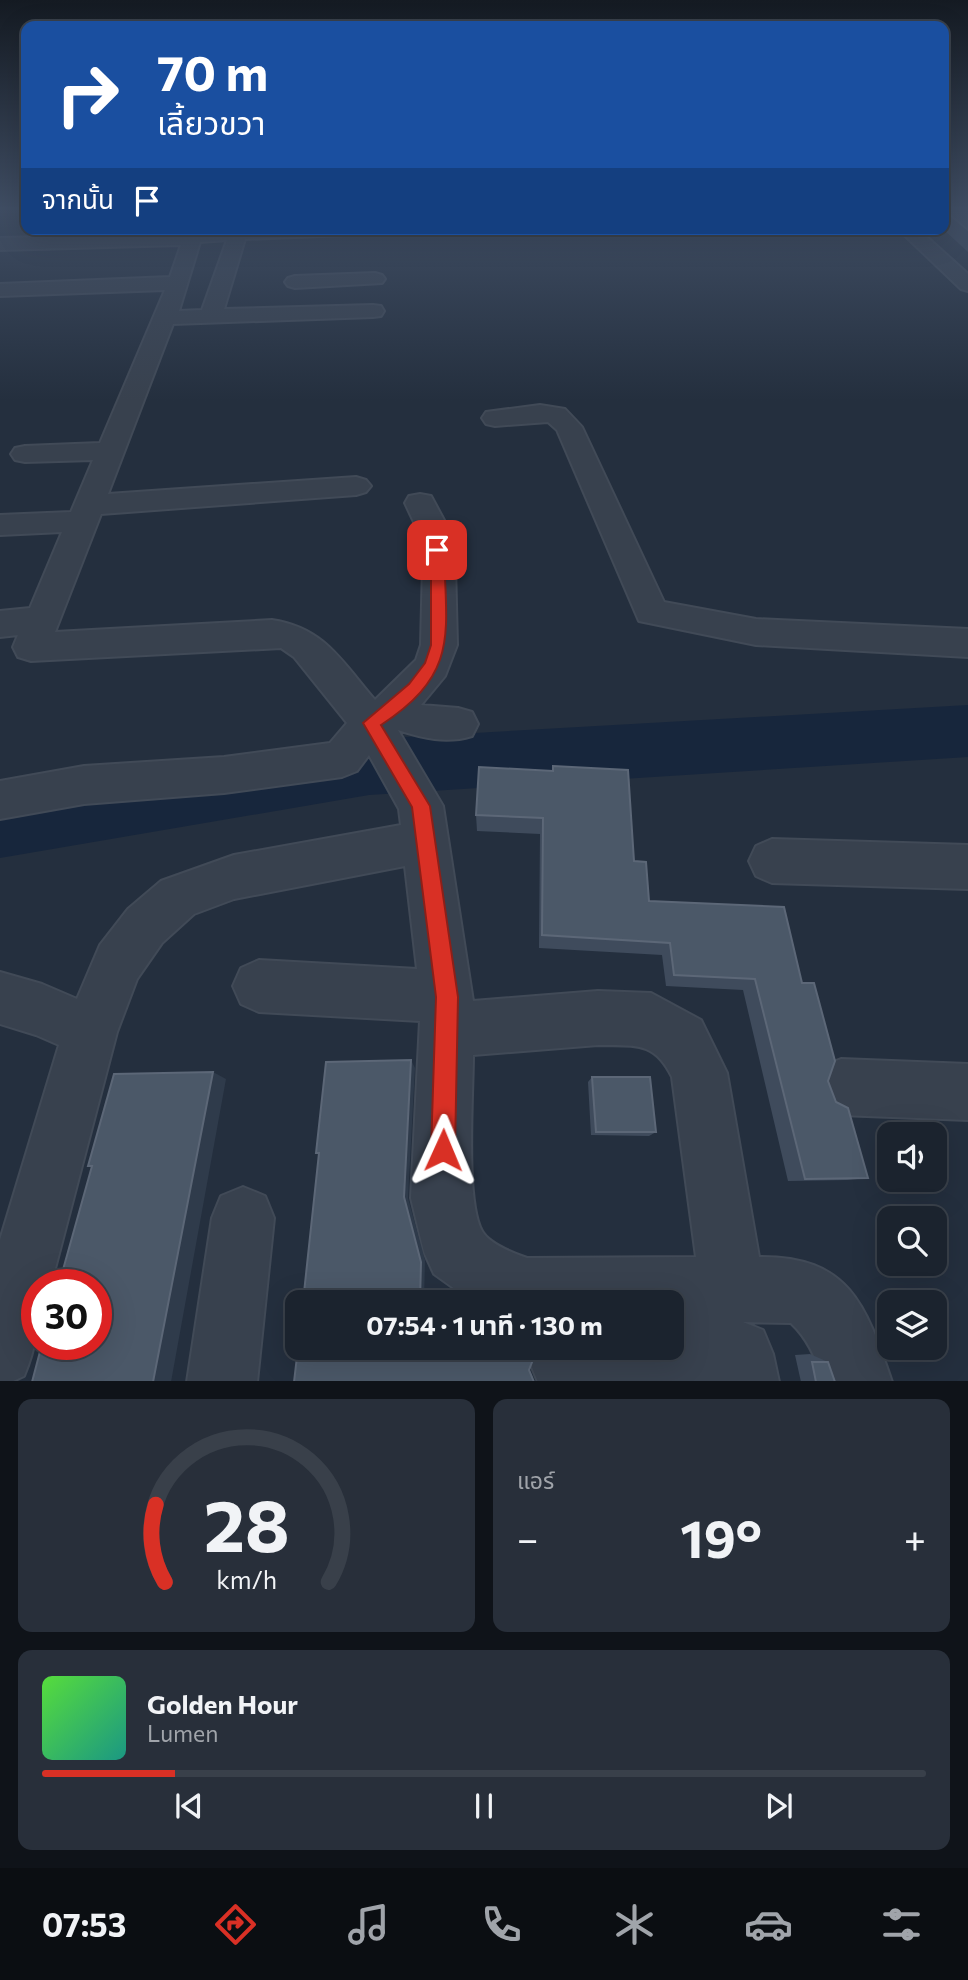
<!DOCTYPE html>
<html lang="th">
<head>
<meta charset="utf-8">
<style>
  :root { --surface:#1b232e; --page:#282f3a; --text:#f1f3f6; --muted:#a0a4aa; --line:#39404a; --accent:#d93025 }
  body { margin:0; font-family:Commissioner,"Noto Sans Thai",sans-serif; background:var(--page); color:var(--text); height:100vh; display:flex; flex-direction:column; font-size:26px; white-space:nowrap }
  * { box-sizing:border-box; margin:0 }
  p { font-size:23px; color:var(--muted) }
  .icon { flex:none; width:38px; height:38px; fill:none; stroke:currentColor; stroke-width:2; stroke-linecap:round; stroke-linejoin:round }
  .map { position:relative; height:1381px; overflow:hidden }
  .panel { display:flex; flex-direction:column; gap:18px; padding:18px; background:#0f1319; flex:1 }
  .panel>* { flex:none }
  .guide { position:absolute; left:21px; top:21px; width:928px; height:214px; border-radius:14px; box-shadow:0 7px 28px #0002,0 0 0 2px var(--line); background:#1a4fa0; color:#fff; overflow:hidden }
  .fabs { position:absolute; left:877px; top:1122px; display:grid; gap:14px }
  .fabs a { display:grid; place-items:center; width:70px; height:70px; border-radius:14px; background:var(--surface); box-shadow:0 7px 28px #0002,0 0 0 2px var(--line); font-size:35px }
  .speed { position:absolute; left:21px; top:1269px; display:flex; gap:14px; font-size:35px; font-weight:700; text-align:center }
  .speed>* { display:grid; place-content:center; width:91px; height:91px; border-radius:50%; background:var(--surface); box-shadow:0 7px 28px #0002,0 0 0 2px var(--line); line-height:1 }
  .speed .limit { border:10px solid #d22; background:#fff; color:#111 }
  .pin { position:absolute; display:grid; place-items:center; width:60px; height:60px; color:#fff; margin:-30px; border-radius:14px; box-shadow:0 4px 10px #0006 }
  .me { position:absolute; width:77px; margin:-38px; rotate:1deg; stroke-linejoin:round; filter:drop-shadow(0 0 5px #0008) }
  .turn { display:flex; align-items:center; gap:24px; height:147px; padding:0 21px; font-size:32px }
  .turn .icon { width:91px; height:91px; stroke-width:2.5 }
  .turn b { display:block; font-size:49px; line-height:60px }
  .then { display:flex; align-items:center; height:66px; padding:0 21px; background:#0003; gap:14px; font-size:26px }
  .big { font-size:52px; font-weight:700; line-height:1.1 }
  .panel .card { flex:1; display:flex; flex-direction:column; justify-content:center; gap:10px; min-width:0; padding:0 24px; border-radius:14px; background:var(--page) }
  .panel .dial { align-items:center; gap:0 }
  .dial svg { height:182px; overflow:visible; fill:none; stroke:var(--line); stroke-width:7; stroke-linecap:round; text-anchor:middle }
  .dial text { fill:var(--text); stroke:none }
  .song { display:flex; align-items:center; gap:21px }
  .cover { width:84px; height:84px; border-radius:10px; background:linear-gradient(135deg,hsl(110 70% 55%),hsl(170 70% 35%)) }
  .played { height:7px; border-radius:4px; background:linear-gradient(90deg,var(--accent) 15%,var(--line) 15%) }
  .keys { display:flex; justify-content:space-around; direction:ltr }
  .heat { display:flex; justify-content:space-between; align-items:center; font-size:38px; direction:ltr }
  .panel .tiles { flex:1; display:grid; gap:18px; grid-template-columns:1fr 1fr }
  .card:last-child { grid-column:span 2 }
  .trip { position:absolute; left:285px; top:1290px; width:399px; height:70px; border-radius:14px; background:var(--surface); box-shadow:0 7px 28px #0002,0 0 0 2px var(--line); font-weight:700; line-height:70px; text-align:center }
  .dock { display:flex; height:112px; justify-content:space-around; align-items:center; background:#0b0e12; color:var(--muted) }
  .dock .icon { width:49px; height:49px }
  .dock .current { color:var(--accent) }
  .dock b { font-size:32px; color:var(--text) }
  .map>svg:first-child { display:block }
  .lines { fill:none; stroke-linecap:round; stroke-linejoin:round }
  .river { fill:#17263c; fill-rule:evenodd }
  .minor-casing { stroke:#414a57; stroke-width:4 }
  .minor { fill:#38414e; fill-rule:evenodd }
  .wall { fill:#3f4b5c }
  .shaded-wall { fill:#2f3b4b }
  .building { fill:#4b5868; stroke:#5c6777; stroke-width:2 }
  .route { fill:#d93025; stroke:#8d1f18; stroke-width:2 }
</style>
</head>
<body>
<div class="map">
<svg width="968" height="1382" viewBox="0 0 968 1382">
  <rect width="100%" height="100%" fill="#242f3e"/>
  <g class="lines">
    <path class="river" d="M968 705V757L369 795 0 858V796L369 739Z"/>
    <defs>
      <path id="minor" d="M186 229H352L350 234 344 235 245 239 224 309 373 305 381 306 384 311 381 316 373 317 173 324 108 494 356 477 366 480 371 486 366 492 356 495 101 514 55 632 272 620C325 628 342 662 375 700L416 660 421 645 423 564 420 535 405 503 409 496 420 494 431 496 452 535 455 564 457 645 445 676 421 705 458 708 472 712 478 724 472 736C446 744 423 738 398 730L443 806 473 1001 598 991 651 993 701 1020 727 1073 759 1257C850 1256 866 1306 892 1382H823C817 1359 808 1339 791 1323L743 1322 763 1330 773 1354 779 1382H538L529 1360 534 1348H672V1302H473L434 1274 424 1252 411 1198 420 1021 259 1012 241 1004 233 986 241 968 259 960 417 969 405 866 234 899 194 914 162 943 137 979 117 1032 51 1284H37C37 1323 39 1340 24 1376L11 1382H0V1240L59 1045 36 1035 0 1024V972L42 984 77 999 100 945 128 909 161 881 234 855 401 825 399 809 369 755 357 771 342 777 224 793 84 804 0 819V781L84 766 224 757 330 743 347 723 294 657 281 648 31 661 18 657 13 647 18 635 0 637V611L30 608 62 532 0 535V515L71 512 93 460 25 462 15 460 11 454 15 448 25 446 100 443 165 290 0 296V284L170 277 181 245 0 250V238L184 234ZM227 240 202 310 179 311 200 242ZM598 1045C634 1046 654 1040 672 1077L696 1257 527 1258C513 1253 489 1244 482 1231 465 1201 473 1093 473 1055Z
        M898 229H918L968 274V291L961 289Z
        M375 273 382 275 385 279 382 283 295 288 288 286 285 282 288 278 295 276Z
        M540 405 565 409 582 427 664 602 756 619 968 629V657L756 645 639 621 557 430 548 422 495 426 486 424 482 418 486 412Z
        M772 839 968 845V889L772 883 756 876 749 861 756 846Z
        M841 1059 968 1064V1120L841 1115 821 1107 813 1087 821 1067Z
        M243 1187 265 1196 274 1218 257 1382H187L212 1218 221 1196Z"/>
    </defs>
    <use href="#minor" class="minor-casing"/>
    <use href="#minor" class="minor"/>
  </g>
  <path class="wall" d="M943 207H968V252L943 229Z
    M553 766 634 861 649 901 802 983 828 1081 868 1178 847 1180 788 1181 743 990 666 986 662 955 539 948 540 834 477 831 476 815 553 771Z
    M592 1077 656 1132 649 1136 591 1135 588 1082Z
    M810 1354 828 1362 835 1382H801L795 1355Z"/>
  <path class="shaded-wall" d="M411 1060 415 1068 408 1198 425 1260 424 1302H420L404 1197Z
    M213 1072 226 1079 171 1382H153Z"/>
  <path class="building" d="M943 207H968V230L943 209Z
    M553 766 628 770 634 861 646 862 649 901 784 907 802 983H814L835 1061 828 1081 836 1102 848 1108 868 1178 805 1179 755 979 674 975 670 943 542 935 543 818 476 815 479 767 553 771Z
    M411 1060 404 1197 421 1262 420 1302H303L319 1153H316L326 1062Z
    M213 1072 153 1382H32L42 1344H96V1284H59L92 1166H88L114 1074Z
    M592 1077H650L656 1132H596Z
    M298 1348H533L534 1357 529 1370 534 1382H294Z
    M812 1362H828L835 1382H816Z"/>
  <linearGradient id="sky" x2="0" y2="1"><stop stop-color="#141a22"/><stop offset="0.52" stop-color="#3f4d63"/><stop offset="1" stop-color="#3f4d63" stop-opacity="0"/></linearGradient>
  <rect width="968" height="401" fill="url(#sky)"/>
  <path class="route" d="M437 545 444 550C446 634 460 673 381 725L430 806 458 997 455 1150 452 1159 443 1162 434 1159 431 1150 436 997 412 807 363 723 409 684 425 663 431 645V550Z"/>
</svg>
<div class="fabs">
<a><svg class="icon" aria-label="sound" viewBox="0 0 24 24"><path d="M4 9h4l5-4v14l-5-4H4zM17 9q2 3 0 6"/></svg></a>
<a><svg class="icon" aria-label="search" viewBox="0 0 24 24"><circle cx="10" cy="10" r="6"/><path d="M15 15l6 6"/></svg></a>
<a><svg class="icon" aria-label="layers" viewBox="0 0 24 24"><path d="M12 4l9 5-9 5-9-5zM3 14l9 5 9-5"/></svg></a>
</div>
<div class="speed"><div class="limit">30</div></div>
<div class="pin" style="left:437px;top:550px;background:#d93025"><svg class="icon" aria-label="arrive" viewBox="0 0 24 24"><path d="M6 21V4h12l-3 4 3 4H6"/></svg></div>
<svg class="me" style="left:443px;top:1150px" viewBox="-20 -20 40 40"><path d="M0-17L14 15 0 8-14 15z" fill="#d93025" stroke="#fff" stroke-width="4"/></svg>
<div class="trip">07:54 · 1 นาที · 130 m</div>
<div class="guide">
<div class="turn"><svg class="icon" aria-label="right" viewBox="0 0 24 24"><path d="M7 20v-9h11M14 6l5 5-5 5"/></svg><div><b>70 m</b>เลี้ยวขวา</div></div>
<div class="then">จากนั้น<svg class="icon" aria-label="arrive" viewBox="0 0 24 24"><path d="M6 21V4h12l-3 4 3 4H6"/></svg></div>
</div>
</div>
<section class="panel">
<div class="tiles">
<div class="card dial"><svg viewBox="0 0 100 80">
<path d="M14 69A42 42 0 1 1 86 69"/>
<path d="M14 69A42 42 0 0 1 10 35" stroke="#d93025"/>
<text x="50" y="56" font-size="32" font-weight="700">28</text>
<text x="50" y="72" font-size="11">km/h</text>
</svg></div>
<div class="card"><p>แอร์</p>
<div class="heat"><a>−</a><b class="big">19°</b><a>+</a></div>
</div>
<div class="card">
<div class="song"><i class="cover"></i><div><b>Golden Hour</b><p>Lumen</p></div></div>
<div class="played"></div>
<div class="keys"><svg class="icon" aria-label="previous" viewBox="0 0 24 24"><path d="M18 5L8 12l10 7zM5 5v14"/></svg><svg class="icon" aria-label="pause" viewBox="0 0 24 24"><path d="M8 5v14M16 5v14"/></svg><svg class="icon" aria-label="next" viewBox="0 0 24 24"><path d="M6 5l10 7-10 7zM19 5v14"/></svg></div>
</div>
</div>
</section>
<nav class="dock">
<b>07:53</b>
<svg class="icon current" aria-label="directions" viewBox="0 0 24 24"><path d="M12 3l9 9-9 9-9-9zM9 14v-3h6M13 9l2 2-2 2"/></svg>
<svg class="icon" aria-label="music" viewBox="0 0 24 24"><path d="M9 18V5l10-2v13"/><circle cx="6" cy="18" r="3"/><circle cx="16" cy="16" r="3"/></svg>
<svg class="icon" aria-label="phone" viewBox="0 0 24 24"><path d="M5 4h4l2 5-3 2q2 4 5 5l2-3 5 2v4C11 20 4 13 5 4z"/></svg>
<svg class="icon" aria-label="climate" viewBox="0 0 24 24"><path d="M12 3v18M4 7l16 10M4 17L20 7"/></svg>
<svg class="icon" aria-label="car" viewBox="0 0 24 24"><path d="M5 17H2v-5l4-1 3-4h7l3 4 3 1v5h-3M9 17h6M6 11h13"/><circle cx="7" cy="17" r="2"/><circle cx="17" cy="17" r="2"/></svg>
<svg class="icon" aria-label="filters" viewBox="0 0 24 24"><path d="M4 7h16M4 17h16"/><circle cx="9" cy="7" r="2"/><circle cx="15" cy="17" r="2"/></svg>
</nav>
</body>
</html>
